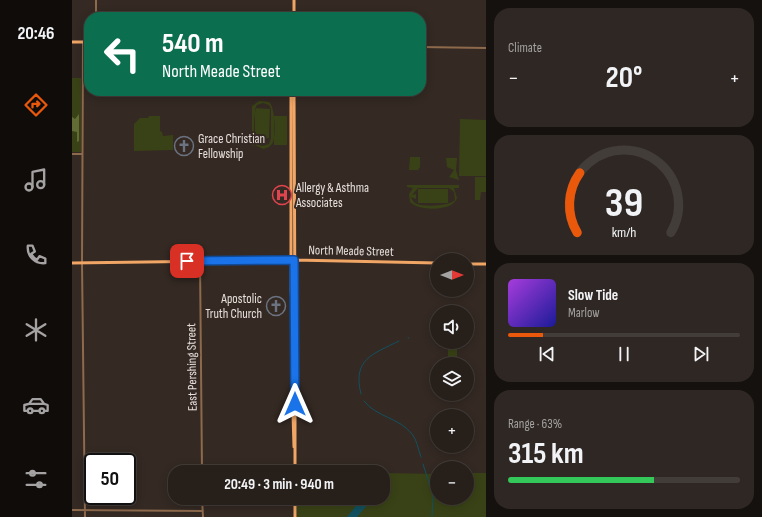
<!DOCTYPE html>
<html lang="en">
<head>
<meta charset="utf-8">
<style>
  :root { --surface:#271f1a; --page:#2f2723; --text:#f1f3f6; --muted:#a4a2a2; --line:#433d39; --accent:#ea580c }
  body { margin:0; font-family:"Sofia Sans Condensed",sans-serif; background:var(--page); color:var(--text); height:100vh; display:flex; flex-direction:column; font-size:15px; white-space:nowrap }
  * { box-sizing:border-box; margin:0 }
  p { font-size:13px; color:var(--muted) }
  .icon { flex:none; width:22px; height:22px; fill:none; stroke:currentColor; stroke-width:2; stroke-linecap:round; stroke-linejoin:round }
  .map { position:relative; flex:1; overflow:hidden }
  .side { display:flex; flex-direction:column; gap:8px; padding:8px; background:#15110e; width:276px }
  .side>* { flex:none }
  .top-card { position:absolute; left:12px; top:12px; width:342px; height:84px; border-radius:16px; box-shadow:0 2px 10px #0003,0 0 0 1px var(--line); background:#0b6e4f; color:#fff; overflow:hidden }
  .needle { width:26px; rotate:90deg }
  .controls { position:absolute; left:358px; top:253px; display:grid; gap:8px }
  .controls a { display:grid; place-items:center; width:44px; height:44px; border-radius:50%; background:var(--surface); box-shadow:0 2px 10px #0003,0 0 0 1px var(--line); font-size:20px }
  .speed { position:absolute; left:12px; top:453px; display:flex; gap:8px; font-size:20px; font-weight:700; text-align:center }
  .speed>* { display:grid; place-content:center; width:52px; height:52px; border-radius:50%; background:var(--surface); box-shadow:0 2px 10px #0003,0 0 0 1px var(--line); line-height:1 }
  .speed .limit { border:2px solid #111; border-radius:6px; background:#fff; color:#111 }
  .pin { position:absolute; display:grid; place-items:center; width:34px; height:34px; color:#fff; margin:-17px; border-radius:8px; box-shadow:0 2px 6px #0006 }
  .me { position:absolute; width:44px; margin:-22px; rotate:0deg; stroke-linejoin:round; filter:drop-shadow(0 0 3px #0008) }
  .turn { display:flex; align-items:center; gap:14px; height:84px; padding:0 12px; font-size:18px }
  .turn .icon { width:52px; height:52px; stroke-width:2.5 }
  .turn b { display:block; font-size:28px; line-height:34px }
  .big { font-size:30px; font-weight:700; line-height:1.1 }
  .side .tile { flex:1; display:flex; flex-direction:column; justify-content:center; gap:6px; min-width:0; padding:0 14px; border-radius:16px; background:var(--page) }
  .side .dial { align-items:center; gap:0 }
  .dial svg { height:104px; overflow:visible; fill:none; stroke:var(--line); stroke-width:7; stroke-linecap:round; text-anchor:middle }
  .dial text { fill:var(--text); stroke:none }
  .song { display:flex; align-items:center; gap:12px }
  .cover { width:48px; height:48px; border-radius:6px; background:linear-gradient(135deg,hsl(280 70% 55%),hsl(240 70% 35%)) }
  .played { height:4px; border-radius:2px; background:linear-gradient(90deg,var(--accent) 15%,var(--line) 15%) }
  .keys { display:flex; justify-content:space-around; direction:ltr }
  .heat { display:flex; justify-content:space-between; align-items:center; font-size:22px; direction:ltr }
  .charge { height:6px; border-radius:3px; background:linear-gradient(90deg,#34c759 63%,var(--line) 0) }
  .trip { position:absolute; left:96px; top:465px; width:222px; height:40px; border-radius:16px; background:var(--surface); box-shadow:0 2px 10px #0003,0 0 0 1px var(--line); font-weight:700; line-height:40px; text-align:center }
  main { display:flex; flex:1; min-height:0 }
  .tabs { display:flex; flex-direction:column; width:72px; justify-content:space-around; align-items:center; background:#100c0a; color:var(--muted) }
  .tabs .icon { width:28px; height:28px }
  .tabs .selected { color:var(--accent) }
  .tabs b { font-size:18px; color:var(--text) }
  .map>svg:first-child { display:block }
  .green { fill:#394216; fill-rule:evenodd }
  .forest { fill:#616d35 }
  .water { fill:#12515f }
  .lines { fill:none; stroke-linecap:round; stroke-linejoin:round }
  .stream { stroke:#12515f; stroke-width:1 }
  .minor { stroke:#8e6a4c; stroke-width:2 }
  .major { stroke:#f1a666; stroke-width:3 }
  .route-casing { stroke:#114b97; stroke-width:10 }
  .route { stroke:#1a73e8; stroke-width:7 }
  .labels { text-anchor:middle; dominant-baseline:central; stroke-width:4; stroke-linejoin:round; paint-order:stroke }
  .poi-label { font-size:13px; fill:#e7dfdb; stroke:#342923; text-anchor:start }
  .street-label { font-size:13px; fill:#e7dfdb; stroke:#342923 }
</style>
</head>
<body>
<main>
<nav class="tabs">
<b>20:46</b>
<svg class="icon selected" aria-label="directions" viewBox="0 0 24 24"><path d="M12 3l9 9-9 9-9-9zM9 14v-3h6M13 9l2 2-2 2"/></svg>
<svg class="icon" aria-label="music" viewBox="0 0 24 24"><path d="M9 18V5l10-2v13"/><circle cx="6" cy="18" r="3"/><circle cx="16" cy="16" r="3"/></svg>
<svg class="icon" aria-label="phone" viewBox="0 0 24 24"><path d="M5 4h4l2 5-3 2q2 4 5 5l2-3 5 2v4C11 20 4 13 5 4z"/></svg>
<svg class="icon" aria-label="climate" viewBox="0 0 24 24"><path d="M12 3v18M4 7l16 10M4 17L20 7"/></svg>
<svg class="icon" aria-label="car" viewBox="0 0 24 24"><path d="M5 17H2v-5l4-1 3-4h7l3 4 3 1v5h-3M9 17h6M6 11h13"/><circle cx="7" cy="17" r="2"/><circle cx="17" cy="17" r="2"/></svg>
<svg class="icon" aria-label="filters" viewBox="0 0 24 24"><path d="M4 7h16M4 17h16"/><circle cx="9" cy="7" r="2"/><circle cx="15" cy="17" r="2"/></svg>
</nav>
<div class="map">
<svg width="414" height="517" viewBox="0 0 414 517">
  <rect width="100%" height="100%" fill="#342923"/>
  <path class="green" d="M0 78H9V152H0Z
    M187 101 197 102C203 107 204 134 201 142 199 146 196 148 191 149L183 145 180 146V106ZM191 103 197 105 199 109V138L197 144 190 146C187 145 184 144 183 141 181 135 182 110 185 105Z
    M183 108 198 109 197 138H183Z
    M77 116H88V131L90 132 91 136 101 135V150L62 151V124L68 118H76Z
    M202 116H215V145H202Z
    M388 119 414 120V176H387Z
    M338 157H348V167L346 170H337Z
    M374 158H385L384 170 387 180 377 177 382 170 375 167Z
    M403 177H414V192H409L408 200H403Z
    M335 185H387V188H382L385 198C381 212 346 211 338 202L337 194 341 188 335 187ZM346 188H377L382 192 383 200C378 206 353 207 345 204 342 203 340 200 339 197L344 199V194L340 195Z
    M346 189H376V203H346Z
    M376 345H385V364H376Z
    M311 473 365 474V498H395V473H414V517H225V498H311Z"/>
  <path class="forest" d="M7 114V141L5 142V132L0 131V117L3 119Z"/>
  <path class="water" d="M292 500 298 502 285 517H275L287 502Z"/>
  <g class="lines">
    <path class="stream" d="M336 338H337
      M289 394C280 359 301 354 327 341
      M292 401C304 417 328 418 340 434 345 440 346 449 349 457
      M351 464 361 496 360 517"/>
    <path class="minor" d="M24 17V0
      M11 42 10 263 13 517
      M349 47 414 48
      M0 154H10
      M128 261 130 472
      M130 498 131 517
      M0 510 131 511"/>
    <path class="major" d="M222 17V0
      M0 42H17
      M219 91V290L221 321
      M222 91 223 319 220 380 222 447
      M0 263 222 260 365 263
      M395 264H414
      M223 338V472
      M223 498V517"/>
  </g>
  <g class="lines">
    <defs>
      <path id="route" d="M115 261 222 260 223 404"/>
    </defs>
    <use href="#route" class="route-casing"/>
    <use href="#route" class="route"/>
  </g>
  <defs>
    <symbol id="church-ring" viewBox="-11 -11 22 22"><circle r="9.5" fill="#342923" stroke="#6b7280" stroke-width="1.5"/><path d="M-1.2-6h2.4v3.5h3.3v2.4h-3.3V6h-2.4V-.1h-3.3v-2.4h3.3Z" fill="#6b7280"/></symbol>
    <symbol id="hospital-ring" viewBox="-11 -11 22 22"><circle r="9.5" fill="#342923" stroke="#e0444e" stroke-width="1.5"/><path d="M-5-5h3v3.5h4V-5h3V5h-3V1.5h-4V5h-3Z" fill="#e0444e"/></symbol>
  </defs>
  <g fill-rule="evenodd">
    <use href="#church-ring" x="101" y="135" width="22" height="22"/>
    <use href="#hospital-ring" x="199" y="184" width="22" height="22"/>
    <use href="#church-ring" x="193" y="295" width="22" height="22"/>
  </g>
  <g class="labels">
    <g class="poi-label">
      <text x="126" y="139">Grace Christian<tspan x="126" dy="15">Fellowship</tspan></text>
      <text x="224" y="188">Allergy &amp; Asthma<tspan x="224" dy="15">Associates</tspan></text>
      <text x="190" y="299" text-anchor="end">Apostolic<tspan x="190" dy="15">Truth Church</tspan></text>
    </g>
    <g class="street-label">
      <text transform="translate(279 251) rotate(1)">North Meade Street</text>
      <text transform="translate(120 367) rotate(-91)">East Pershing Street</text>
    </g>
  </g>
</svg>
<div class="controls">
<a><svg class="needle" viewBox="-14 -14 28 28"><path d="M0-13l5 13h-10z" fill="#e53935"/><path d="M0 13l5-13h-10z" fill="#a4a2a2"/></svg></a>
<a><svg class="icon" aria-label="sound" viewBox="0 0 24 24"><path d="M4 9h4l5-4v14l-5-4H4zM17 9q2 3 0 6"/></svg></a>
<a><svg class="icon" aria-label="layers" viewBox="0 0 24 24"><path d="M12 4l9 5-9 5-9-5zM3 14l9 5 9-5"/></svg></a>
<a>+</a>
<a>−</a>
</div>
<div class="speed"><div class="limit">50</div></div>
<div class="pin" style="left:115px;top:261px;background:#d93025"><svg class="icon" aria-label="arrive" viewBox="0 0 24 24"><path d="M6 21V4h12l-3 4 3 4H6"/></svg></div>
<svg class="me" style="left:223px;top:404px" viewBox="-20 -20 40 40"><path d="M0-17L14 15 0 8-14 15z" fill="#1a73e8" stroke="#fff" stroke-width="4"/></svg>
<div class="trip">20:49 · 3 min · 940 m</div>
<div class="top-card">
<div class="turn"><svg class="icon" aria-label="left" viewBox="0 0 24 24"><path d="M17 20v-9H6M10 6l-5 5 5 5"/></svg><div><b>540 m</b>North Meade Street</div></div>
</div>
</div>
<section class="side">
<div class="tile"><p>Climate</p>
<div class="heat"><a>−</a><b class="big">20°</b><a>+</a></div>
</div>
<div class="tile dial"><svg viewBox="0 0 100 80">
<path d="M14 69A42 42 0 1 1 86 69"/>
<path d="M14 69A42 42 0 0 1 16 23" stroke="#ea580c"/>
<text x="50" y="56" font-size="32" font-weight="700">39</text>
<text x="50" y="72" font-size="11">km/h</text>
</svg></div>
<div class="tile">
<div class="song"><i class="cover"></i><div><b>Slow Tide</b><p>Marlow</p></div></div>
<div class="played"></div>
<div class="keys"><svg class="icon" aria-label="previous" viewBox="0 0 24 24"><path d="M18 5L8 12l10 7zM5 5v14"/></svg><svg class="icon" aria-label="pause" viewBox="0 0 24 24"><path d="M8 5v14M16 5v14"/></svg><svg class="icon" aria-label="next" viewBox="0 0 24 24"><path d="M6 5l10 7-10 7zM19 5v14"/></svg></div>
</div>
<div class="tile"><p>Range · 63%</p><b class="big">315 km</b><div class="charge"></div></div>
</section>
</main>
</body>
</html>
